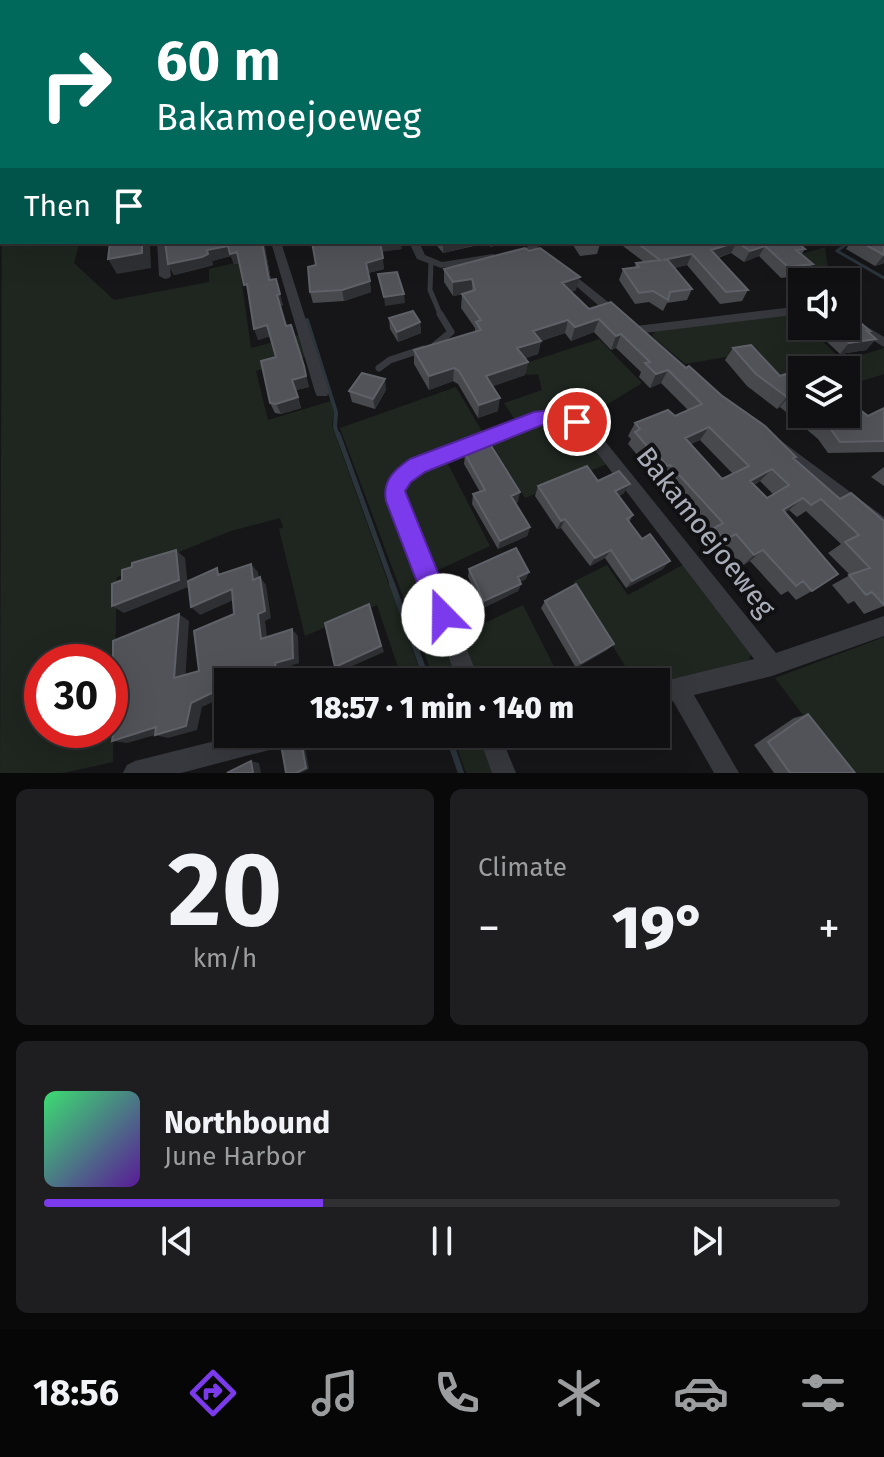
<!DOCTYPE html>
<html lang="en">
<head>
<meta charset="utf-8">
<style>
  :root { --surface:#101012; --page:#1e1e20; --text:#f1f3f6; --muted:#9c9d9f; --line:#303032; --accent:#7c3aed }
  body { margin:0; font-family:"Fira Sans",sans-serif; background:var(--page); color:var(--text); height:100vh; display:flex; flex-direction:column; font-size:30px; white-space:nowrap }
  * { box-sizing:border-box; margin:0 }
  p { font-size:26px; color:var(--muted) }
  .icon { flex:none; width:44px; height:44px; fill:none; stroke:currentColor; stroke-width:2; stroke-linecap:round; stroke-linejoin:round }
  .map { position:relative; height:773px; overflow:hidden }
  .sheet { display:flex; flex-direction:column; gap:16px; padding:16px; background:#09090a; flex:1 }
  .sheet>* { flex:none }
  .top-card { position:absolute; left:0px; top:0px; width:884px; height:244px; box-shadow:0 8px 32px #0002,0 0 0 2px var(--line); background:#00695c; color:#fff; overflow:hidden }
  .fabs { position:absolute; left:788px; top:268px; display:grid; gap:16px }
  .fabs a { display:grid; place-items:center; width:72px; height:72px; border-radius:0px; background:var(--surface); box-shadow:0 8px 32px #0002,0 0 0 2px var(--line); font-size:40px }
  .speed { position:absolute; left:24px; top:644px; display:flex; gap:16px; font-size:40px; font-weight:700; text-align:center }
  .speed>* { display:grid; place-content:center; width:104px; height:104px; border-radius:50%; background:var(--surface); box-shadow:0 8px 32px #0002,0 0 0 2px var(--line); line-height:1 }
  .speed .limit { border:12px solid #d22; background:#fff; color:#111 }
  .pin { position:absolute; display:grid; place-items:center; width:68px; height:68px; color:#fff; margin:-34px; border:4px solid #fff; border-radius:50%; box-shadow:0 2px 8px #0007 }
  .me { position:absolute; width:88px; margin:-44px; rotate:338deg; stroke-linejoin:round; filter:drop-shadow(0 0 6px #0008) }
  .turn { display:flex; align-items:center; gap:28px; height:168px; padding:0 24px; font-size:36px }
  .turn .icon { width:104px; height:104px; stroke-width:2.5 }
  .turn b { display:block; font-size:56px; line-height:68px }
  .then { display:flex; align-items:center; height:76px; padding:0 24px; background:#0003; gap:16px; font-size:30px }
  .big { font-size:60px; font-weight:800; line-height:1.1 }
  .sheet .widget { flex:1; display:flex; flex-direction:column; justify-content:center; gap:12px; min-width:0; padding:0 28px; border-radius:12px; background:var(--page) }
  .sheet .dial { align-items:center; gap:0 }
  .dial b { font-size:104px; line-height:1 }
  .song { display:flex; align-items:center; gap:24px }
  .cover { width:96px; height:96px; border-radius:12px; background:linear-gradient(135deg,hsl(140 70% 55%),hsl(270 70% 35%)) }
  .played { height:8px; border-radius:4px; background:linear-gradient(90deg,var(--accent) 35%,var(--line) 35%) }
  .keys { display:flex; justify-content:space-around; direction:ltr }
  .heat { display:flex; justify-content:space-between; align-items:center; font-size:44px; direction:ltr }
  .sheet .tiles { flex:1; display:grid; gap:16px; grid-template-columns:1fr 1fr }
  .widget:last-child { grid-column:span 2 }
  .trip { position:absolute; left:214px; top:668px; width:456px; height:80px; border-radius:0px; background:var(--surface); box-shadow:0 8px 32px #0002,0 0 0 2px var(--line); font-weight:800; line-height:80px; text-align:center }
  .dock { display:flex; height:128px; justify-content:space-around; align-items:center; background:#060607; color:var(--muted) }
  .dock .icon { width:56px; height:56px }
  .dock .active { color:var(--accent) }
  .dock b { font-size:36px; color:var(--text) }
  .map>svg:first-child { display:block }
  .green { fill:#1e261f; fill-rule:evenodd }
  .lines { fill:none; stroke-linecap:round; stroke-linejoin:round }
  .stream-far3 { stroke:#2c353c; stroke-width:3 }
  .stream-far2 { stroke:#2c353c; stroke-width:4 }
  .stream-far1 { stroke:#2c353c; stroke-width:5 }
  .stream { stroke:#2c353c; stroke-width:6 }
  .service-far1 { stroke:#37383d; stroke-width:5 }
  .service { stroke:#37383d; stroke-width:7 }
  .minor { fill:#37383d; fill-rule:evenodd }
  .wall { fill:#47494d; fill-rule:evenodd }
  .shaded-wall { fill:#2f3033 }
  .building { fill:#525359; stroke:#5f6168; stroke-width:2; fill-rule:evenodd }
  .route { fill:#7c3aed; stroke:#51269a; stroke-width:2 }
  .labels { text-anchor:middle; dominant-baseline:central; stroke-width:8; stroke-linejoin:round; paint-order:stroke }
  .near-street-label { font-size:28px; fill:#a8adb8; stroke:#111113 }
</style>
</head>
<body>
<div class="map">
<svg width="884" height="773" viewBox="0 0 884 773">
  <rect width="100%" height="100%" fill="#161618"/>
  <path class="green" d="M2 143V242H87L79 245 74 263 114 300 209 282V269L239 262 251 348 299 335 306 357 256 371 268 420 331 401 334 411 332 426 424 682H403L377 605 305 636 279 529 283 527 280 518 231 531 117 577 113 762 63 773H0ZM42 662H110V730H42Z
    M825 247 830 282H806L798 255Z
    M795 314 802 321V326H807L843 361 884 348V374L846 386V370H802V374L782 380 755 352 685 364 652 336 655 331Z
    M599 339 642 383 582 420 557 412 515 420 504 403 542 390 538 374 527 375 520 365Z
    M456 387 483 433 423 457 389 494 390 506 460 682H435L340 428Z
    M559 421 579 429 607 464 525 498 490 441 535 423Z
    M446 460 490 546 434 572C426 554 394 495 406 479 414 469 434 465 446 460Z
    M686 563 751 653 749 660 656 685V682H635L573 582 607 565 628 595Z
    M523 605 562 682H478L459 635Z
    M884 637V773H847L775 678Z
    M452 734H479L495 773H466Z"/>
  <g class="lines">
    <path class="stream-far3" d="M849 242 837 251 884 278"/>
    <path class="stream-far2" d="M307 320 336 412 335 427 338 436"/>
    <path class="stream-far1" d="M338 434 393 586"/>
    <path class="stream" d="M392 584 425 674
      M452 747 461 773"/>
    <path class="service-far1" d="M431 262 430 290 441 316"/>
    <path class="service" d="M435 345 451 332 440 314
      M379 368 390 360 423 349"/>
    <path class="minor" d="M157 242H167L171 276 169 278 165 279 159 276Z
      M271 242H281L329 392 327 396H317L315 392Z
      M409 242H419L425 255 442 262 493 254 498 257 493 260 441 268 417 259Z
      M531 242H542L533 253H525L524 251Z
      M564 267 622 313 624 316 622 319H614L560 272V268Z
      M802 306V314L636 334 630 330 636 326Z
      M846 314 884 337V347L846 324Z
      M541 411H560L592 425 776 653 884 616V636L772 676 694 695 739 773H714L673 701 656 705V683L754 659 582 433 559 423H542L423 471 410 480 403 490 480 682H458L386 489 398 470 411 461Z
      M780 440 884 517V536L878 534 775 452 772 447 775 442Z
      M243 734H299L296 742 288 745 181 773H123L127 765 135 761Z
      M478 734H500L516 773H492Z"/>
  </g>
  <path class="wall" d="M884 231V263L875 266 846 249 851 242H882Z
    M264 242 271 280 283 305 280 306 286 326 291 325 309 387 296 390 301 408 281 414 275 413 270 403 276 357 270 336 258 340 249 296 240 263 234 264 231 256 212 261 213 265 206 267 174 275 168 264Z
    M312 242 402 249 381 251 384 269 368 273 371 292 344 301 313 303 310 292 316 265Z
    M434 242H501L491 247 487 243 443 253Z
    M571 242H599L600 244 597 254 580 256Z
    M624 242H797L805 249 802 254 813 264 805 275 781 278 759 256 744 262 731 253 718 258 748 290 742 301 720 304 687 265 674 268 692 289 687 300 667 303 663 311 649 302 635 304 619 280 623 269 635 267 636 263 644 262 623 246Z
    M444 269 576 290 571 292 589 309 686 368 840 499 884 521V606L864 614 854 601 848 604 832 585 850 575 828 553 841 544 806 511 797 517 789 510 785 512 812 591 796 600 788 591 781 595 750 561 742 566 724 545 714 550 704 538 710 532 662 477 659 478 647 463 645 464 628 444 631 439 628 436 635 423 675 416 688 410 661 383 650 388 639 377 641 372 616 348 611 350 594 332 571 341 565 333 541 341 538 354 525 358 528 362 525 375 493 386 498 411 478 418 458 384 453 381 429 390 414 364V350L475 332V328L461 308 462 294 453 296 444 282ZM700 440 733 474 722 479 691 444ZM760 481 773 494 767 498 754 485Z
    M389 318 420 322 421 333 398 342 390 329Z
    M810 326H846L870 331 869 333 876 339 866 350 840 354Z
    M733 348 780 376 802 377V414H846L868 416 884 408V452L828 453 818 439 780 407 777 409 747 386 725 360Z
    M386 390 375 409 352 402 349 391Z
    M465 454 518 502 515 503 530 527 527 536 498 549 472 504 473 494 480 492 464 464Z
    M884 467V486L871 477Z
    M598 481 624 493 619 496 633 515 629 522 663 569 626 588 605 558 590 566 561 528 557 529 535 496 538 486Z
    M469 569 526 579 520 582 521 584 518 591 483 608 468 577Z
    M545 601 614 644 607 650 576 668 541 608Z
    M808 714 855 773H774L754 745 794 718Z"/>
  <path class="shaded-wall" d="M142 242H148L150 245 151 268 117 274 108 259Z
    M262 242H264L273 291 269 280Z
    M380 242H401L402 249 381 252Z
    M443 242H487L443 253Z
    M491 242H501L491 247Z
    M737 242 731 253 706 261 711 250Z
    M228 246 237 252 241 263 234 264 231 256 212 261 213 265 206 267 174 275 168 264 207 250Z
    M765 246 759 256 744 262 750 251Z
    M692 254 687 265 659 271 663 260Z
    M884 255V263L875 266Z
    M383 258 384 269 368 273 366 263Z
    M580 277 576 290 559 296 562 283Z
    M276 279 283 305 280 306 277 295Z
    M472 279V293L453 296V282Z
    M370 281 371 292 344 301 342 290Z
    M404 294 405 303 385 306 384 297Z
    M599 319 594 332 571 341 575 327Z
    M568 320 565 333 541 341 538 354 515 362 517 348 533 331Z
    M420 322 421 333 398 342 397 332Z
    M267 325 271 336 258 340 254 329Z
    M621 334 616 348 611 350 616 336Z
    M876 339 866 350 840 354 849 343Z
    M528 362 525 375 485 389 486 376Z
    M304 366 309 387 296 390 301 408 281 414 276 404 292 380Z
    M454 368 453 381 429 390V376Z
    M668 370 661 383 650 388 656 374Z
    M385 379 386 390 375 409 373 399Z
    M790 395 780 407 777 409 787 397Z
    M500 398 498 411 478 418 479 405Z
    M709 427 700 440 676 450 685 438Z
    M655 451 647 463 645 464 652 452Z
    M670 465 662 477 659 478 667 466Z
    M772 469 760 481 738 493 750 481Z
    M630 484 624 493 610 500 615 491Z
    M520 492 518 502 509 506 511 496Z
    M803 498 789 510 770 521 783 510Z
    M565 519 561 528 557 529 561 521Z
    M530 527 527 536 498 549 500 541Z
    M736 534 724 545 714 550 725 540Z
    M176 550 185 558 188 587 124 613 112 606Z
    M611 550 605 558 590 566 595 558Z
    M763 550 750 561 742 566 754 555Z
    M670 561 663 569 626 588 632 581Z
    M251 564 258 572 260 588 253 580Z
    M529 572 526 579 515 585 518 577Z
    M260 577 266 585 271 618 265 621 268 645 261 639 258 614Z
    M521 584 518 591 483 608 484 601Z
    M232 589 240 597 200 615 191 607Z
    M369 604 384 652 339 672 335 667Z
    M179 614 189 621 185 683 174 678Z
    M292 629 298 636 299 663 282 669 284 682H278L275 663Z
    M614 644 607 650 576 668 581 663Z
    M252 674 254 682H235Z
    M228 685V695L202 707 197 730 168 738 155 735 191 703Z
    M156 727 169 731 127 743 112 741Z
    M114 729 117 736 102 733Z
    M301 741 304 742 309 769 301 773H296Z
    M251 761 259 763 261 773H253Z"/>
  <path class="building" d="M882 142H884V164H882Z
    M882 230 884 231V255L861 242H882Z
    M110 242H142V253L108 259Z
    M165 242H262L269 280 276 279 280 294 277 295 286 326 291 325 304 366 306 376 292 380 298 397 276 404 270 403 261 361 276 357 267 325 254 329 247 284 244 285 237 252 230 254 228 246 207 250 208 254 202 257 168 264Z
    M312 242H380L383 258 366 263 370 281 342 290 310 292 308 267 316 265Z
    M581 242H599L600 244 583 245Z
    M636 242H797L805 249 796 250 813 264 788 267 765 246 750 251 737 242 711 250 748 290 726 292 692 254 663 260 667 259 692 289 670 292 668 300 653 291 639 293 623 269 639 267 636 263 660 260Z
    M525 248 529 251 540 248 580 277 562 283 589 309 611 302 686 368 689 366 721 395 765 426 796 457 793 458 840 499 851 493 884 521V605L872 592 866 595 849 575 870 568 845 542 859 535 821 499 811 505 803 498 783 510 838 574 812 591 803 581 796 586 763 550 754 555 736 534 725 540 714 528 723 523 670 465 667 466 655 451 652 452 635 432 640 429 635 423 668 410 675 416 702 404 668 370 656 374 645 363 650 362 621 334 616 336 599 319 575 327 568 320 533 331 541 341 517 348 528 362 486 376 500 398 479 405 459 371 454 368 429 376 414 350 481 330 476 322 481 320 462 294 475 290 472 279 453 282 444 269ZM709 427 749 466 722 479 685 438ZM772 469 789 485 767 498 750 481Z
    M397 272 404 294 384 297 378 274Z
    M846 310 870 331H867L876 339 849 343 830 326H846Z
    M413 311 420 322 397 332 389 318Z
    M751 345 780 376 794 371 802 377V405L790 395 787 397 756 374 733 348Z
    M362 373 385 379 373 399 349 391Z
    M846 399 868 416 884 408V441L840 442 830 428 813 414H846Z
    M490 444 520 492 511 496 530 527 500 541 473 494 485 490 465 454Z
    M587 466 598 481 619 471 630 484 615 491 633 515 627 519 642 539 650 534 670 561 632 581 611 550 595 558 565 519 561 521 538 486Z
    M516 548 529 572 518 577 521 584 484 601 469 569Z
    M176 550 179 580 112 606V584L122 580V570L132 567V563Z
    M251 564 253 580 260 577 265 611 258 614 261 639 292 629 293 658 275 663 278 682H253L252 674 235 682H228V685L191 703 186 726 155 735 156 727 112 741 114 729 102 733V730H110V682L113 681V641L179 614 174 678 199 671 194 631 234 614 232 589 191 607 188 581 217 568 218 575Z
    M576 584 614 644 581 663 545 601Z
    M369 604 381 646 335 667 325 623Z
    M808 714 855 773H790L768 742Z
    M301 741 306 768 296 773H286L282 750Z
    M251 761 253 773H227Z"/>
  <linearGradient id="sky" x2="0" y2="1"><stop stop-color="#0c0c0d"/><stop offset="0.57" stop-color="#363c48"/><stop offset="1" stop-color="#363c48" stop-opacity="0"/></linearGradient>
  <rect width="884" height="250" fill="url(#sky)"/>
  <path class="route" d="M560 409 584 417 587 422 584 428C574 431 555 424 542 425L425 472 411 482 405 491 455 615 452 624 443 628 433 624 386 501C382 481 394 470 410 459L534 412Z"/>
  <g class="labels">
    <g class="near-street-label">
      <text transform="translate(706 532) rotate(52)">Bakamoejoeweg</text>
    </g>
  </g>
</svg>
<div class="fabs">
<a><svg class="icon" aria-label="sound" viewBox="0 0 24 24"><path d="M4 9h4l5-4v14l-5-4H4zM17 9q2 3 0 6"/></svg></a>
<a><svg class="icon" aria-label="layers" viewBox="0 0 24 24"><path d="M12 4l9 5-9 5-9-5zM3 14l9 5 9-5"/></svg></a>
</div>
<div class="speed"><div class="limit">30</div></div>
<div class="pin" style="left:577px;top:422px;background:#d93025"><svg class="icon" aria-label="arrive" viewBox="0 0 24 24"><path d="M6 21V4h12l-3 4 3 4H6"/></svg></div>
<svg class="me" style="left:443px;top:615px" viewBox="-20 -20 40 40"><circle r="19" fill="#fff"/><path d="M0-13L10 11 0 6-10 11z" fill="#7c3aed"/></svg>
<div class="trip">18:57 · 1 min · 140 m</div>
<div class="top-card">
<div class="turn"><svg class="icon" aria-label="right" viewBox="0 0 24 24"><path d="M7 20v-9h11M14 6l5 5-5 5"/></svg><div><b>60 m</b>Bakamoejoeweg</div></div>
<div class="then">Then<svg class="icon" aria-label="arrive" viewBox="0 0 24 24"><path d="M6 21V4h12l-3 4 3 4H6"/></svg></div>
</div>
</div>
<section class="sheet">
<div class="tiles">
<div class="widget dial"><b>20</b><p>km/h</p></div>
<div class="widget"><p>Climate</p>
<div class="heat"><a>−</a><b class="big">19°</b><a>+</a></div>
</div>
<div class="widget">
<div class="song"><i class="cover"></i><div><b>Northbound</b><p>June Harbor</p></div></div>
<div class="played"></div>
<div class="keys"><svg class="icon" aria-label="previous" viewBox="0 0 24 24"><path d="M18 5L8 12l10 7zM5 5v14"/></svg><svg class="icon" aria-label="pause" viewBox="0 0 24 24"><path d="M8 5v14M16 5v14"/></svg><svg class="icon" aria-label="next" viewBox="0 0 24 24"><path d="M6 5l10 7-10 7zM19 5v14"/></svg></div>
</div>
</div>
</section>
<nav class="dock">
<b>18:56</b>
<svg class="icon active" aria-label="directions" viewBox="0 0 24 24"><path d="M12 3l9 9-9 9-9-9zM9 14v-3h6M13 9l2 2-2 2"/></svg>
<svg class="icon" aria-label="music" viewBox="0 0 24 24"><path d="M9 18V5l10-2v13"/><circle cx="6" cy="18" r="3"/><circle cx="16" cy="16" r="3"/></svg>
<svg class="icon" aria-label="phone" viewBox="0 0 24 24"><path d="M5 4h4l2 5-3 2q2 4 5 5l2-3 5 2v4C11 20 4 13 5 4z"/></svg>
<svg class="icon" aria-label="climate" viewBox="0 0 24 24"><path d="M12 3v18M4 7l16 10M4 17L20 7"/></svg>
<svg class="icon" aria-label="car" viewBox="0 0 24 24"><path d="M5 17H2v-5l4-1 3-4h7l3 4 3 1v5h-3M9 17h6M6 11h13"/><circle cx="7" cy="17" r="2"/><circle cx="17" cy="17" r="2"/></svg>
<svg class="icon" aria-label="filters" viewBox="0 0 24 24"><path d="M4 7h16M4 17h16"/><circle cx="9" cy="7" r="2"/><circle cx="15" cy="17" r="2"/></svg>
</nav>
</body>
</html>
